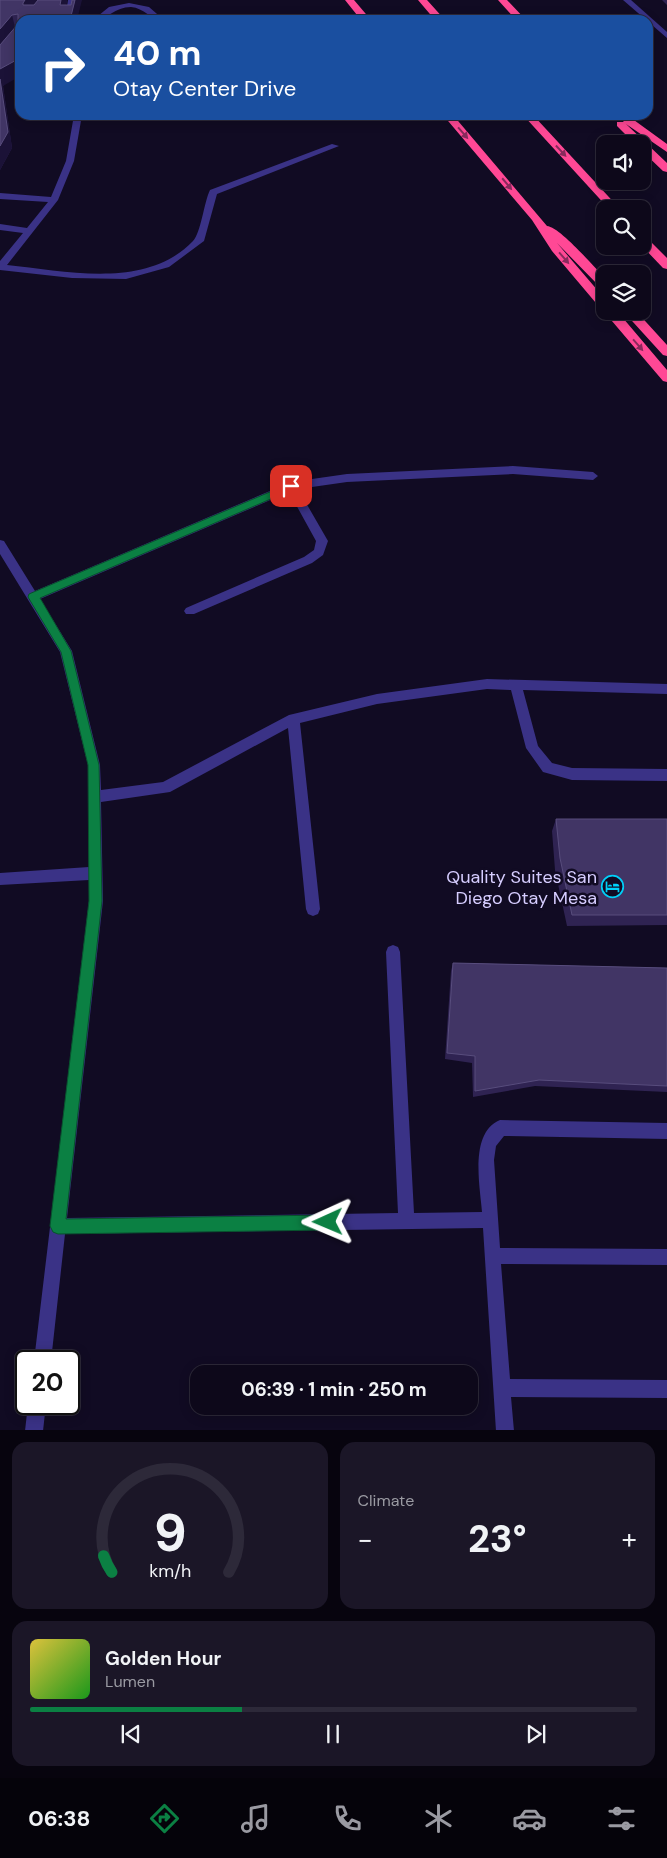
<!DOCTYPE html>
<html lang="en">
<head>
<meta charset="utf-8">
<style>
  :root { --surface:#0d081a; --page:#1b1627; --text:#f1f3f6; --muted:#9a9aa2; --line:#2d2939; --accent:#0b8043 }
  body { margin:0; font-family:"DM Sans",sans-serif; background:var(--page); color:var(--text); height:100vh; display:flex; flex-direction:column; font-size:19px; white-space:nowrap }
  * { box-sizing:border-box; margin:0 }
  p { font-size:16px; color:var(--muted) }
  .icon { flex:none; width:28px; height:28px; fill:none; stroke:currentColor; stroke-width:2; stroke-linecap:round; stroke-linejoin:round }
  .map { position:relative; height:1430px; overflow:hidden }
  .sheet { display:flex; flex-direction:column; gap:12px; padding:12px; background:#07040e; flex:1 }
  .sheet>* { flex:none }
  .hud { position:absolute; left:15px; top:15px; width:638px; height:105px; border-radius:15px; box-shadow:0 2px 12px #0003,0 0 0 1px var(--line); background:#1a4fa0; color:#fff; overflow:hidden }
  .tools { position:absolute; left:596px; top:135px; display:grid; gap:10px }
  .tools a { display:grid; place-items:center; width:55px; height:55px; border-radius:10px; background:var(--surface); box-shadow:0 2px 12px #0003,0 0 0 1px var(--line); font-size:25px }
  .speed { position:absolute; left:15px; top:1350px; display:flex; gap:10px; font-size:25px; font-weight:700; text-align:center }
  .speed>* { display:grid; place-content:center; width:65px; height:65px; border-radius:50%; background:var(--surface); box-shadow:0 2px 12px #0003,0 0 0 1px var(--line); line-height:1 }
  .speed .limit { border:2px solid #111; border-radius:8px; background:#fff; color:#111 }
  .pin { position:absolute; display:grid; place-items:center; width:42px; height:42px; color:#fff; margin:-21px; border-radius:10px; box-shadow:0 2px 8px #0006 }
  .me { position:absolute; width:55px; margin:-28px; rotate:269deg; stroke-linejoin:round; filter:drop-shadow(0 0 4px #0008) }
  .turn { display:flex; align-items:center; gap:18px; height:105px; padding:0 15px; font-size:22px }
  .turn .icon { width:65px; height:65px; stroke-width:2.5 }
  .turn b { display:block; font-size:35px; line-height:42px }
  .big { font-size:38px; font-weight:700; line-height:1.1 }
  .sheet .widget { flex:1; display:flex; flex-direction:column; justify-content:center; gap:8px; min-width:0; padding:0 18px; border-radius:15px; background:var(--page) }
  .sheet .dial { align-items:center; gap:0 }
  .dial svg { height:130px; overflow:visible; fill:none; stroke:var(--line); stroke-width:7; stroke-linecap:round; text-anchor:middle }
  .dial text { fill:var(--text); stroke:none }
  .song { display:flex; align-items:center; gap:15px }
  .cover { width:60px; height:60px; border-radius:8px; background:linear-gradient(135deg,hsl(50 70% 55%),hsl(120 70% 35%)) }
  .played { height:5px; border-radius:2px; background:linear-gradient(90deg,var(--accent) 35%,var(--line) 35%) }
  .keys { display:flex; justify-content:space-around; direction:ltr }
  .heat { display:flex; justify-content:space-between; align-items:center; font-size:28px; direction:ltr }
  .sheet .tiles { flex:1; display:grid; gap:12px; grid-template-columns:1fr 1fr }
  .widget:last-child { grid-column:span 2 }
  .trip { position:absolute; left:190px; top:1365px; width:288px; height:50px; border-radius:15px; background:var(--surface); box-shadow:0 2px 12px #0003,0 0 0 1px var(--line); font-weight:700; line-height:50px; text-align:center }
  .menu { display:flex; height:80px; justify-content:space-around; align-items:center; background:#05030a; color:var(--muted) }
  .menu .icon { width:35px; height:35px }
  .menu .on { color:var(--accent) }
  .menu b { font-size:22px; color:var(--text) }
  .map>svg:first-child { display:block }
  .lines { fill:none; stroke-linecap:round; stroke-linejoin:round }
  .minor { fill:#3a3286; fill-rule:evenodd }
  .highway { fill:#ff4895; fill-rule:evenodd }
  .wall { fill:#2f2352 }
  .shaded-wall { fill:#1b1237 }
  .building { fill:#413565; stroke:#584d7d }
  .oneway { fill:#882a5c }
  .route { fill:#0b8043; stroke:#07532c }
  .labels { text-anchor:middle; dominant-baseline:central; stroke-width:5; stroke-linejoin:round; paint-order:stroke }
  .poi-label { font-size:18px; fill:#d6cdff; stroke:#110b23; text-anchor:end }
</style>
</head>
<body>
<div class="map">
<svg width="667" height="1431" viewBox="0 0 667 1431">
  <rect width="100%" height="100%" fill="#110b23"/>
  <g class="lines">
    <path class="minor" d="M68 0H76L73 20H65Z
      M623 0H631L667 32V38Z
      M129 3 149 7 164 20C151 20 144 8 131 7 115 7 107 20 93 20L109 7Z
      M74 115H82L74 161 58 200 7 265C67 271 146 290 193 241 201 233 204 202 210 190L332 144 339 146 217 194 204 241 169 267 126 279 72 278 0 270V261L23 233 0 230V224L27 228 48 202 0 199V193L51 197 66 161Z
      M513 466 593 472 598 476 593 480 513 474 347 482 298 489 328 541 323 555 312 563 194 614H186L184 611 186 608 304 557 314 550 316 541 289 492 40 599 72 651 100 765 101 790 163 782 289 715 377 694 487 679 667 684V694L523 690 538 746 552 763 572 768 667 769V781L572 780 543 772 526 748 511 690 487 689 377 704 300 723 320 909 318 914 313 916 308 914 306 909 288 728 170 792 101 802 103 901 67 1218 398 1213 386 952 388 947 393 945 398 947 400 952 414 1213 482 1212C480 1186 469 1133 500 1120L667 1123V1139L504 1136 496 1146 494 1160 500 1248 667 1249V1265L501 1264 510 1379 667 1380V1398L511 1397 514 1431H496L483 1228 65 1234 51 1361H34L89 901V880L0 885V873L89 867 88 765 60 652 0 554V540L4 541 35 591 291 482 347 474Z
      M28 1404H46L43 1431H25Z"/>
    <path class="highway" d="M345 0H354L371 20H361Z
      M418 0H427L445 20H435Z
      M498 0H507L526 20H516Z
      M443 115H453L547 226C560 227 594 267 605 278V289L601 288 557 243 605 299V311H617L667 370V382L663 381 606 314 604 311 605 310 601 309 552 251 532 220Z
      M523 115H533L620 209H609Z
      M616 115H627L667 144V152L626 124 667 163V172L663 171 642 151V144H635L617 126V122H624Z
      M642 236 646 237 667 258V269L663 268 642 246Z
      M623 311H636L667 345V356L663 355Z"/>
  </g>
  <path class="wall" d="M0 0H67L66 5H71L82 0 3 86 12 148 0 170Z
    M662 0H667V5Z
    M556 819H667V925L567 926 555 870 552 831Z
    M453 963 667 968V1092L535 1086 473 1097 472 1063 445 1059 451 971Z"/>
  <path class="shaded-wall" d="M25 0H42L26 20 23 3Z
    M61 0H67L64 20 60 5Z
    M75 0H82L77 20H70Z
    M12 15 16 31 0 50V29Z
    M20 58V76L3 86 12 148 0 170V69Z"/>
  <path class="building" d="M0 0H25L23 3V5H34L38 0H61L60 5H71L72 0H75L70 20H20V58L0 69V45L18 24V14L12 15 0 29Z
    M0 79 8 132 0 146Z
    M556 819H667V915H572L560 858Z
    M453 963 667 968V1086L539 1080 475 1091V1056L447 1053Z"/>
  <defs><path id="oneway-solid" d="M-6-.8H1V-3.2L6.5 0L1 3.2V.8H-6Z" transform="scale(1.25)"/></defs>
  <g class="oneway">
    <use href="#oneway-solid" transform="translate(463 133) rotate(49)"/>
    <use href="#oneway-solid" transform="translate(561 151) rotate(47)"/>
    <use href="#oneway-solid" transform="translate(507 184) rotate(50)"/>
    <use href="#oneway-solid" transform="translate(564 258) rotate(49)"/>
    <use href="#oneway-solid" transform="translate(638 345) rotate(49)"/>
  </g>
  <path class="route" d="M291 483 296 486 294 489 40 598 71 651 99 765 102 901 66 1219 328 1215 333 1217 336 1222 333 1228 328 1230 58 1234 53 1232 50 1226 89 901 88 765 61 652 28 597 29 594Z"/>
  <defs>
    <symbol id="hotel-ring" viewBox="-11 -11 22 22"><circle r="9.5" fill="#110b23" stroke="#00d0f8" stroke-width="1.5"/><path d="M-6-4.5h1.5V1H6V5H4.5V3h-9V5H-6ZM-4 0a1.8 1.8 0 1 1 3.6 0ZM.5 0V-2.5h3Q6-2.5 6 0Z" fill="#00d0f8"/></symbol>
  </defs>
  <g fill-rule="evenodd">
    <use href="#hotel-ring" x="600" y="874" width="25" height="25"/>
  </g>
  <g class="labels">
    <g class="poi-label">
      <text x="597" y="877">Quality Suites San<tspan x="597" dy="21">Diego Otay Mesa</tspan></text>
    </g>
  </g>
</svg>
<div class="tools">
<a><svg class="icon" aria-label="sound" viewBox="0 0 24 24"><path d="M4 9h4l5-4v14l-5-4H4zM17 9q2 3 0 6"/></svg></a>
<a><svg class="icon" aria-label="search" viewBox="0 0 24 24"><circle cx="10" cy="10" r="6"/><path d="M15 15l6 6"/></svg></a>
<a><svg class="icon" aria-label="layers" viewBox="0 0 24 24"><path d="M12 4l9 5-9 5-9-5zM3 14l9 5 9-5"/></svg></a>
</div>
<div class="speed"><div class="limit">20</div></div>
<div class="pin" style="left:291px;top:486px;background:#d93025"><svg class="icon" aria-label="arrive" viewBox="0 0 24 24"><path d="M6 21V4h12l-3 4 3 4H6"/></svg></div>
<svg class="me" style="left:328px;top:1222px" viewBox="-20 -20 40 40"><path d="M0-17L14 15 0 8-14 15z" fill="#0b8043" stroke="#fff" stroke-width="4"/></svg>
<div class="trip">06:39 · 1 min · 250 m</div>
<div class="hud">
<div class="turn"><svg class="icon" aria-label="right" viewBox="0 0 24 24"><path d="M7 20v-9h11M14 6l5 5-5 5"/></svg><div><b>40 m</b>Otay Center Drive</div></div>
</div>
</div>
<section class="sheet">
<div class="tiles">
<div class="widget dial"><svg viewBox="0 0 100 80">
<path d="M14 69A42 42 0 1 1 86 69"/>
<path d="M14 69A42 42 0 0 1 9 59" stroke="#0b8043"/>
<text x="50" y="56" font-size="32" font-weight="700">9</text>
<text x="50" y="72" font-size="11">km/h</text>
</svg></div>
<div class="widget"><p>Climate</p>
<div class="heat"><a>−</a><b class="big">23°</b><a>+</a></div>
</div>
<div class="widget">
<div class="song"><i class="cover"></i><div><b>Golden Hour</b><p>Lumen</p></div></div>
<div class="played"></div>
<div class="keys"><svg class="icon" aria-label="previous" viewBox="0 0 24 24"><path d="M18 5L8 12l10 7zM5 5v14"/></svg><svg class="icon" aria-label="pause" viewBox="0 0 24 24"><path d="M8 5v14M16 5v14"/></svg><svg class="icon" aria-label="next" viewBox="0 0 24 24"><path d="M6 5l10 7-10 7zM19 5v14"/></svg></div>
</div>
</div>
</section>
<nav class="menu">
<b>06:38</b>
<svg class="icon on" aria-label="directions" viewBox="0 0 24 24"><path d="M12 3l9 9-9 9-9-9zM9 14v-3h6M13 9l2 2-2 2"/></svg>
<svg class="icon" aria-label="music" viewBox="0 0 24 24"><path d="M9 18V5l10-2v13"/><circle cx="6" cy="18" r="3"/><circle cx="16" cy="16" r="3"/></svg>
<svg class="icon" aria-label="phone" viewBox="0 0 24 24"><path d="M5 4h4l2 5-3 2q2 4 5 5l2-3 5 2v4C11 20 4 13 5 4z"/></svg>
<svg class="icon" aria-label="climate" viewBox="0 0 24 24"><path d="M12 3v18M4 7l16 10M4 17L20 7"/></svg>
<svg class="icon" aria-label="car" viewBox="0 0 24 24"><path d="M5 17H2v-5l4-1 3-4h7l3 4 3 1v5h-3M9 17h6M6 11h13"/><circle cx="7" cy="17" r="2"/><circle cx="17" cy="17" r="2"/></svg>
<svg class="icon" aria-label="filters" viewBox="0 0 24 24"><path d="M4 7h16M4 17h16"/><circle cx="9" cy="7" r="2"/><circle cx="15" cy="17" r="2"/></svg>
</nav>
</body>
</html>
